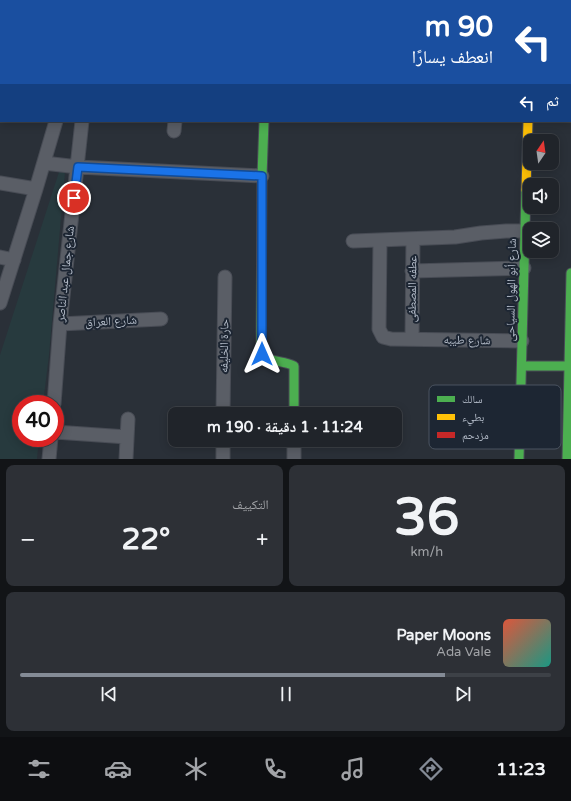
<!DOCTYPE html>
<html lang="ar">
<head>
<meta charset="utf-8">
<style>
  :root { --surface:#20242a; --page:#2d3036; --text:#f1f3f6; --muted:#a2a4a8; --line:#3d4147; --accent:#848b96 }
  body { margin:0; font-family:"Varela Round","Noto Naskh Arabic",sans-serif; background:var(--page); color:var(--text); direction:rtl; height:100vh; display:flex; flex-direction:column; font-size:15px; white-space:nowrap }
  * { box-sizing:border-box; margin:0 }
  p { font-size:13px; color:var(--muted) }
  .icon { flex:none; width:22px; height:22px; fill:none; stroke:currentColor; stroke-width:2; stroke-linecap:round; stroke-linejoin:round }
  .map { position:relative; height:459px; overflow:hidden; direction:ltr }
  .side { display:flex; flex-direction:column; gap:6px; padding:6px; background:#121417; flex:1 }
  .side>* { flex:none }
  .banner { position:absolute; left:0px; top:0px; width:571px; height:122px; box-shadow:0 2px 10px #0003,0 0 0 1px var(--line); direction:rtl; background:#1a4fa0; color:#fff; overflow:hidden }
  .needle { width:26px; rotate:13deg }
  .fabs { position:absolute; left:523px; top:134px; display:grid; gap:8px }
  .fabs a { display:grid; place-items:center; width:36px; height:36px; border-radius:8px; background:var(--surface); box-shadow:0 2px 10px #0003,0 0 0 1px var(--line); font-size:20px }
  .speed { position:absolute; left:12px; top:395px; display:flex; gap:8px; font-size:20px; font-weight:700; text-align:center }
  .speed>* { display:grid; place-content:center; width:52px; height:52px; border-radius:50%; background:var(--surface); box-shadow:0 2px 10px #0003,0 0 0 1px var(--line); line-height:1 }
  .speed .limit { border:6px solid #d22; background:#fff; color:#111 }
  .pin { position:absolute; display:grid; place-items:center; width:34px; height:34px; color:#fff; margin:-17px; border:2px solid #fff; border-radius:50%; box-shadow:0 1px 4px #0007 }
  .me { position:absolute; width:44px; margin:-22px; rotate:0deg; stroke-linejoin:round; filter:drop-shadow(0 0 3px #0008) }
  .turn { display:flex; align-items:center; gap:14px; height:84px; padding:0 12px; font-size:18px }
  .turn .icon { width:52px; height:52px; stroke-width:2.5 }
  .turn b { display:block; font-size:28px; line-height:34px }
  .then { display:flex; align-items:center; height:38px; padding:0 12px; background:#0003; gap:8px; font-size:15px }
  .big { font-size:30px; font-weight:700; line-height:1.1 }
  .side .widget { flex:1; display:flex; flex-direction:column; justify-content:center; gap:6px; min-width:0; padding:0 14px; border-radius:8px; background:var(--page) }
  .side .dial { align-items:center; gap:0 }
  .dial b { font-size:52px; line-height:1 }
  .song { display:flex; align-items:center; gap:12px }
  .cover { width:48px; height:48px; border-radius:6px; background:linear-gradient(135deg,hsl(10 70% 55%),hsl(170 70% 35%)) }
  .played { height:4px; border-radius:2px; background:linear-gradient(90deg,var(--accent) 80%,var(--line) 80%) }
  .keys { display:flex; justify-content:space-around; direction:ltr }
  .heat { display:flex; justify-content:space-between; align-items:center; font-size:22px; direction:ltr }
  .side .tiles { flex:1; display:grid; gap:6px; grid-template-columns:1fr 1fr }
  .widget:last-child { grid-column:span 2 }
  .trip { position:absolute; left:168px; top:407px; width:234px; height:40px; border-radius:8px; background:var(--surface); box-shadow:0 2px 10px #0003,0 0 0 1px var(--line); font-weight:700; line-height:40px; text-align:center; direction:rtl }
  .dock { display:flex; height:64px; justify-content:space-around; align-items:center; background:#0d0e11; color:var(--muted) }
  .dock .icon { width:28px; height:28px }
  .dock .current { color:var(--accent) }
  .dock b { font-size:18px; color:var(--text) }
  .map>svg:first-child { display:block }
  .green { fill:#273a3e }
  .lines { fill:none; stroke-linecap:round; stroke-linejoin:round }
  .street-casing { stroke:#484c55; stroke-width:15 }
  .fast-casing { stroke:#484c55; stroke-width:11 }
  .slow-casing { stroke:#484c55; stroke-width:11 }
  .jam-casing { stroke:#484c55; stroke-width:11 }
  .street { stroke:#5a5e66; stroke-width:13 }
  .fast { stroke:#4caf50; stroke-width:9 }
  .slow { stroke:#ffc107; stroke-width:9 }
  .jam { stroke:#c62828; stroke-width:9 }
  .route-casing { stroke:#114b97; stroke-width:10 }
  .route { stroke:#1a73e8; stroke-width:7 }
  .labels { text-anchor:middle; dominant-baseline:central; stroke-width:4; stroke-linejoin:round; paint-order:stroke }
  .street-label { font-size:12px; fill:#b4bcc9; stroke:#1d2633 }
  .key { fill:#1d2633; stroke:#4a5360; stroke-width:1 }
  .key-label { font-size:11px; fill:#b4bcc9 }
</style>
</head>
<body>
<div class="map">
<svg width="571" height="459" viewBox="0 0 571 459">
  <rect width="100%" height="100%" fill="#2a3038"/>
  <path class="green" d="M59 172H65L49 355 43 404H21V438H39L37 459H0V355Z"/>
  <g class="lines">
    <defs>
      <path id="street" d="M422 0V1
        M86 1V0
        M0 43H1
        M174 131 175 121
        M44 163 78 167 262 176
        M0 183 36 189
        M353 241 455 237 481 233 506 231H525
        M380 241 379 329 383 337 391 339 522 341
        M0 257 14 260
        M412 271 524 268
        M0 303 36 189 56 121
        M60 324 161 319
        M412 339 413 240
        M54 404 60 324 82 121
        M223 414 225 277
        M55 432 127 437
        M49 459 51 438
        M126 459 128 419
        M223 459V440
        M294 459V440"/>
      <path id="fast" d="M264 121 262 176 261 354C270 363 283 360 294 366V414
        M522 366H569
        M519 459 526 190
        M567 459 571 273"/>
      <path id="slow" d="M526 190 528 121"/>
      <path id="jam" d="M531 0V1"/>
    </defs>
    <use href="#street" class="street-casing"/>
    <use href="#fast" class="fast-casing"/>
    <use href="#slow" class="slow-casing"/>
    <use href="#jam" class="jam-casing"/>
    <use href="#street" class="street"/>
    <use href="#fast" class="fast"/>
    <use href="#slow" class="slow"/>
    <use href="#jam" class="jam"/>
  </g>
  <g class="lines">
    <defs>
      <path id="route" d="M74 198 78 167 262 176V354"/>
    </defs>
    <use href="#route" class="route-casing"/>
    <use href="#route" class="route"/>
  </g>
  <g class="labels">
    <g class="street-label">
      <text transform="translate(65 274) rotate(-84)">شارع جمال عبد الناصر</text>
      <text transform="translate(412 289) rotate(-89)">عطفه المصطفى</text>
      <text transform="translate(511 290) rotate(-89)">شارع أبو الهول السياحى</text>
      <text transform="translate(111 321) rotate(-3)">شارع العراق</text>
      <text transform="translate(467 340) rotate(1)">شارع طيبه</text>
      <text transform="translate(224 346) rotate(-89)">حارة الخليفه</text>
    </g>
  </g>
  <rect x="429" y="385" width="132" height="64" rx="6" class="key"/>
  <rect x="437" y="396" width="18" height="6" fill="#4caf50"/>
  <rect x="437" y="414" width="18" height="6" fill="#ffc107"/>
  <rect x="437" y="432" width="18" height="6" fill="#c62828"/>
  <g class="key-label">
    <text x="462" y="403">سالك</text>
    <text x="462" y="421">بطيء</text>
    <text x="462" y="439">مزدحم</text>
  </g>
</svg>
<div class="fabs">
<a><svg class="needle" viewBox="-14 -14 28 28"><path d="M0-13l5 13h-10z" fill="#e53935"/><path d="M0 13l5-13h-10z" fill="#a2a4a8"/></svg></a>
<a><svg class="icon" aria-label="sound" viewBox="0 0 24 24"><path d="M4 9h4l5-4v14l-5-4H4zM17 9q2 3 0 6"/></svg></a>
<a><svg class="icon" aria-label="layers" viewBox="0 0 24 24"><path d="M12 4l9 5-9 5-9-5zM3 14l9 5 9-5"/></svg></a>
</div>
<div class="speed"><div class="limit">40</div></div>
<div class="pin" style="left:74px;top:198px;background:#d93025"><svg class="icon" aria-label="arrive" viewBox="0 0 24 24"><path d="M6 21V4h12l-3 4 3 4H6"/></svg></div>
<svg class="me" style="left:262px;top:354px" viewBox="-20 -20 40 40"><path d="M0-17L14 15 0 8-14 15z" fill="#1a73e8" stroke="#fff" stroke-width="4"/></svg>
<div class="trip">11:24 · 1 دقيقة · 190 m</div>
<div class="banner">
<div class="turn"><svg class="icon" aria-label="left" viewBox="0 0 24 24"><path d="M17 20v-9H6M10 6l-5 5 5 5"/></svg><div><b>90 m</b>انعطف يسارًا</div></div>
<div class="then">ثم<svg class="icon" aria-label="left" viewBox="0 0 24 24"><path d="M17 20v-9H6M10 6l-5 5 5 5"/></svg></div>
</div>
</div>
<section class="side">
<div class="tiles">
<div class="widget dial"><b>36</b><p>km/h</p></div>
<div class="widget"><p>التكييف</p>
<div class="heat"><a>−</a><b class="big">22°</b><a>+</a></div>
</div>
<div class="widget">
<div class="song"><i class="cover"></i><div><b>Paper Moons</b><p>Ada Vale</p></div></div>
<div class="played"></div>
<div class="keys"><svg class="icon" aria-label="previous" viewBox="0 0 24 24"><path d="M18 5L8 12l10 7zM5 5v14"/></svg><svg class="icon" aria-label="pause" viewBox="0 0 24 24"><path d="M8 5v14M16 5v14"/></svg><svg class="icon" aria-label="next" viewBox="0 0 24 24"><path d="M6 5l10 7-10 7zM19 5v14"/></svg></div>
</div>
</div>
</section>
<nav class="dock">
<b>11:23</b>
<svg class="icon current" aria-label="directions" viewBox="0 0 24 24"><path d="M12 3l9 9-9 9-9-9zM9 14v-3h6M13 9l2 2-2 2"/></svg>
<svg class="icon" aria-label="music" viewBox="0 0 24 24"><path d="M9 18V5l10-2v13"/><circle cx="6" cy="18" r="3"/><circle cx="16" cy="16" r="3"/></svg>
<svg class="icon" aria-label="phone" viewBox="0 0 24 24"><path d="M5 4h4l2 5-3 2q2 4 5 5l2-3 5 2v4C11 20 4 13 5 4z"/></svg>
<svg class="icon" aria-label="climate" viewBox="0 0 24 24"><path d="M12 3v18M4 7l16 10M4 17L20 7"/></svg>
<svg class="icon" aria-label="car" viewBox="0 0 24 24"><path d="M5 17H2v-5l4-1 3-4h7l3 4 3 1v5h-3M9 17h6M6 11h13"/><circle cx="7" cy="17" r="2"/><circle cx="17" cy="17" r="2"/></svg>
<svg class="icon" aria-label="filters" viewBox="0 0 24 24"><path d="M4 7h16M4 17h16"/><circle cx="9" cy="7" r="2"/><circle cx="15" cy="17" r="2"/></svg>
</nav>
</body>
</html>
